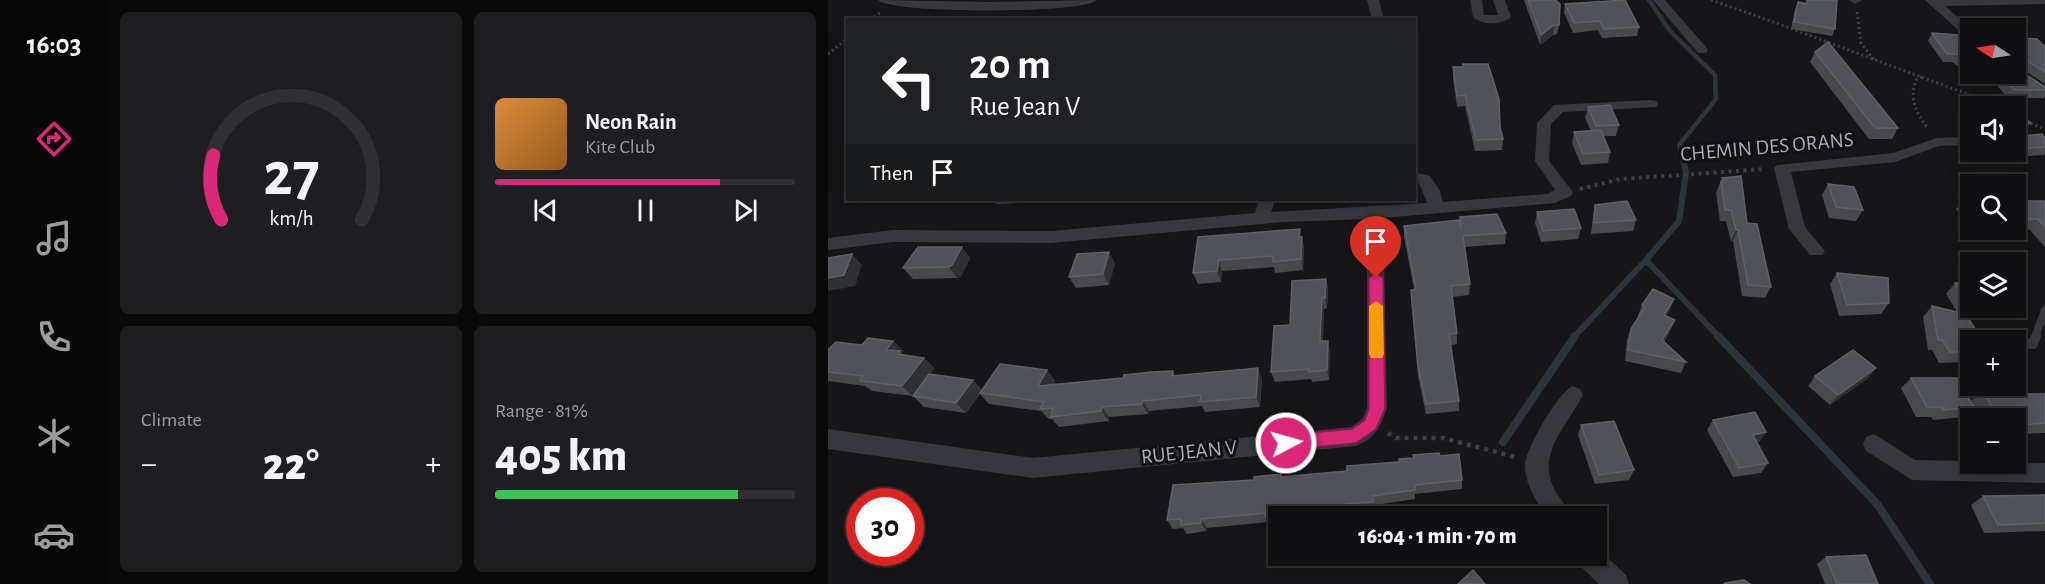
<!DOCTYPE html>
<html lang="en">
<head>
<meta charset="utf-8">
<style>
  :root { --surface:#101012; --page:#1e1e20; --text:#f1f3f6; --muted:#9c9d9f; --line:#303032; --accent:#db2777 }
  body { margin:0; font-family:"Alegreya Sans",sans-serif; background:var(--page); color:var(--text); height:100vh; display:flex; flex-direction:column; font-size:22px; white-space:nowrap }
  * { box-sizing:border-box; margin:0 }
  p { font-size:20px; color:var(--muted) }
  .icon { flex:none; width:33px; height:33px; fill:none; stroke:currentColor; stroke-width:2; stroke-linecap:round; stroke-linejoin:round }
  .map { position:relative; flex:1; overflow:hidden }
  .side { display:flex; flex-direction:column; gap:12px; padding:12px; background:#09090a; width:720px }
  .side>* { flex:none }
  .top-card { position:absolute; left:18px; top:18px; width:570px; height:183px; border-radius:0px; box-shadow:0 3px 15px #0003,0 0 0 2px var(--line); background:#202124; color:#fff; overflow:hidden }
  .needle { width:39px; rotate:282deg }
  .tools { position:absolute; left:1132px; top:18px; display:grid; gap:12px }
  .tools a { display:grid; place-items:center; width:66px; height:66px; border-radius:0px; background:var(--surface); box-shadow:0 3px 15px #0003,0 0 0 2px var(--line); font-size:30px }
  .speed { position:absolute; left:18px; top:488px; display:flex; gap:12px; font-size:30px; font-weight:700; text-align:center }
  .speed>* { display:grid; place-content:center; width:78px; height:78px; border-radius:50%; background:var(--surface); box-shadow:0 3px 15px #0003,0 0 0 2px var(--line); line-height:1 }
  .speed .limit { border:9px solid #d22; background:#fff; color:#111 }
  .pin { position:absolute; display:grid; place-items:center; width:51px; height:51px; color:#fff; margin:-62px -26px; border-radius:50% 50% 50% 0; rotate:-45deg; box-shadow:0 0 6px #0007 }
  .pin .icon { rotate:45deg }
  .me { position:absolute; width:66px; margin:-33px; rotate:84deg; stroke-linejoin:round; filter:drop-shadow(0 0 4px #0008) }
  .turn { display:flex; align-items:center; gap:21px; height:126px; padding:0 24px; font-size:27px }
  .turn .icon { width:78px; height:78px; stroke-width:2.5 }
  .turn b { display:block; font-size:42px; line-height:51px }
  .then { display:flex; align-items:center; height:57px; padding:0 24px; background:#0003; gap:12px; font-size:22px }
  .big { font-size:45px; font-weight:800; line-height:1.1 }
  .side .card { flex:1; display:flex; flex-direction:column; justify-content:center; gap:9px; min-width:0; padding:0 21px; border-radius:9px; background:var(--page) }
  .side .dial { align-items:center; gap:0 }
  .dial svg { height:156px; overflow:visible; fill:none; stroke:var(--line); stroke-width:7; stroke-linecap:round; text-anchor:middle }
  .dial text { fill:var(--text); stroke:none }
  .song { display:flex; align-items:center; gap:18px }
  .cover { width:72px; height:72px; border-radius:9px; background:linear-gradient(135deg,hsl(30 70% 55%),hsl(30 70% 35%)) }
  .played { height:6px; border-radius:3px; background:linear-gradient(90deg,var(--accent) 75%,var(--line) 75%) }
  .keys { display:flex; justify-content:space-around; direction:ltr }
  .heat { display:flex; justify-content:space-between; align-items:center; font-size:33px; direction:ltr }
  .charge { height:9px; border-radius:4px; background:linear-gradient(90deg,#34c759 81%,var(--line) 0) }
  .side .tiles { flex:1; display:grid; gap:12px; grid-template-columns:repeat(2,1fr) }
  .trip { position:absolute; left:440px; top:506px; width:339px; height:60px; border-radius:0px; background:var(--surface); box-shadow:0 3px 15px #0003,0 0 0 2px var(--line); font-weight:800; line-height:60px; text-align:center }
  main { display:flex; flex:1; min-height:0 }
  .menu { display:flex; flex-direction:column; width:108px; justify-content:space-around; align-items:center; background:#060607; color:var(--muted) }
  .menu .icon { width:42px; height:42px }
  .menu .current { color:var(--accent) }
  .menu b { font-size:27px; color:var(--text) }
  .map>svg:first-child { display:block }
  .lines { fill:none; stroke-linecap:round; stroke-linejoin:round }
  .stream-far2 { stroke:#2c353c; stroke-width:4.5 }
  .stream-far1 { stroke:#2c353c; stroke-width:6 }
  .stream { stroke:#2c353c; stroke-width:8 }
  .path-far2 { stroke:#3d3f44; stroke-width:3; stroke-dasharray:2 3; stroke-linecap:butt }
  .path-far1 { stroke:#3d3f44; stroke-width:4; stroke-dasharray:3 4.5; stroke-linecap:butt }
  .path { stroke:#3d3f44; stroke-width:4.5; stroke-dasharray:4 5; stroke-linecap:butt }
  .service-far1 { stroke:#37383d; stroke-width:8 }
  .service { stroke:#37383d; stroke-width:10 }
  .minor { fill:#37383d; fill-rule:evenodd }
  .tertiary { fill:#37383d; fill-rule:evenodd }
  .wall { fill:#47494d }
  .shaded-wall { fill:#2f3033 }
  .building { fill:#525359; stroke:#5f6168; stroke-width:1.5 }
  .route { fill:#db2777; stroke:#8e194d; stroke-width:1.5 }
  .slow { fill:#f59e0b }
  .labels { text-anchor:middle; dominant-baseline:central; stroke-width:6; stroke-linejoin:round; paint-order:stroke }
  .street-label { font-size:21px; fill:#a8adb8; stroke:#111113 }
</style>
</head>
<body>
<main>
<nav class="menu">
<b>16:03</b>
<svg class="icon current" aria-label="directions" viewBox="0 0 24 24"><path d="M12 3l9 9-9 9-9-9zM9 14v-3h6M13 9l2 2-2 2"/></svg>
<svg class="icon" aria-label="music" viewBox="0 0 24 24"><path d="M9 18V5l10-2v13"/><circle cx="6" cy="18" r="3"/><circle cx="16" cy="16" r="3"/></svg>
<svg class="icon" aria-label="phone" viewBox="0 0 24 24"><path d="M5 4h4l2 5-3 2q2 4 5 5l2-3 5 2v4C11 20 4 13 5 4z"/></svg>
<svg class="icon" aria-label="climate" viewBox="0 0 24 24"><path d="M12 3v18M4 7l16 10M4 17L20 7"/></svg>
<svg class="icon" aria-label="car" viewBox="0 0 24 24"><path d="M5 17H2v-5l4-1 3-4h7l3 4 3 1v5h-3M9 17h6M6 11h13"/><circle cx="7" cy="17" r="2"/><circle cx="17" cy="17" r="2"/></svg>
</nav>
<section class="side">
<div class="tiles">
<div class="card dial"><svg viewBox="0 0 100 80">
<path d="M14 69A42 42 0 1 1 86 69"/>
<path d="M14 69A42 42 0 0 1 10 36" stroke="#db2777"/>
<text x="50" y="56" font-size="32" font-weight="700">27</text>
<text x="50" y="72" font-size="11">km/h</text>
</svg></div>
<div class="card">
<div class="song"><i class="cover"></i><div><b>Neon Rain</b><p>Kite Club</p></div></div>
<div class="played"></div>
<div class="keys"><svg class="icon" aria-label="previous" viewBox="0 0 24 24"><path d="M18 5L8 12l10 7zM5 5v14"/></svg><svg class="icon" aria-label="pause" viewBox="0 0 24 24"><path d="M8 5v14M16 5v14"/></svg><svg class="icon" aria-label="next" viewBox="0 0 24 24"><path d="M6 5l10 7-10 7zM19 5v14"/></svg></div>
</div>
<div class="card"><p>Climate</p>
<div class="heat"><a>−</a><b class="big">22°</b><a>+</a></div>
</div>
<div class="card"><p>Range · 81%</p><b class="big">405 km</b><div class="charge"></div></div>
</div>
</section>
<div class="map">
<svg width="1217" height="584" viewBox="0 0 1217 584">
  <rect width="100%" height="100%" fill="#161618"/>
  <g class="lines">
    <path class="stream-far2" d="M821 0 842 31 887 75 888 99 852 144 853 147"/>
    <path class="stream-far1" d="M852 145 858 173 851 221 818 260 891 337
      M746 337 818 260"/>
    <path class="stream" d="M890 336 1050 505 1102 584
      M675 442 747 336"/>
    <path class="path-far2" d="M883 0C973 31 1061 66 1151 98
      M1029 12 1033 43 1046 60
      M42 20 53 12
      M0 54 20 38
      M1094 77 1088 80C1081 100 1088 112 1100 129
      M1198 122 1217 129"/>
    <path class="path-far1" d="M752 189 793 179 938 169"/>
    <path class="path" d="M560 433 568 438H615L687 457"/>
    <path class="service-far1" d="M1207 337 1217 310"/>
    <path class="service" d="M1188 343 1205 344 1208 336"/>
    <path class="minor" d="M539 0H551L556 20H544Z
      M642 0H654L656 15H670L665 0H677L683 17C673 25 655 26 645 17Z
      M825 0H837L878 47 880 50 878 53H870Z
      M1021 0H1033V1L1027 4Z
      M1097 0H1217V4L1117 6 1143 29V39L1139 38Z
      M823 100 828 101 830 104 828 107 735 112 723 124 721 161 745 192 743 196 727 203 555 218 559 408C553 426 547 439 528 446L205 478 0 449V429L205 458 523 427 535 418 539 408V219L455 222 223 243 65 242 0 250V238L65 230 223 231 427 213 431 200H447L443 212 599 203 591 183 586 182V172L602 176 612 191 615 202 719 194 727 190 707 161 709 123 726 105Z
      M1143 137V145L1111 146 1067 162 963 172 977 227 997 251 994 255H982L961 229 946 168 949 165 1065 153 1109 138Z
      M745 386 752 389 755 395C741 423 711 450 724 484 728 496 739 505 744 516H718C708 501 697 484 697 465 697 450 731 391 745 386Z
      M1046 434 1087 460 1143 461V464L1217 463V483L1084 480 1038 451 1035 444 1038 437Z
      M768 547 798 575 801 584H771L750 564 747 555H768Z"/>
    <path class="tertiary" d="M50 0 160 2 269 0C256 14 63 14 50 0Z"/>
  </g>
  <path class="wall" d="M696 0H727L731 25 729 34 725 35 712 45Z
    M978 0H1009L1007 29 1004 36 963 29 967 9 970 2 977 3Z
    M737 4 811 27 809 36 774 38 770 30 745 33 736 13Z
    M1104 33 1143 36V69L1133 68 1124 62H1115L1100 41Z
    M1188 38 1217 47V84L1190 66 1188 68 1217 87V96L1215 98H1180L1159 74H1188Z
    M987 52 1070 128 1064 139H1041L982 62Z
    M625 67 675 139 674 150 647 151 637 106 629 107 625 78Z
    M1146 97 1183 106H1143V108L1140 105Z
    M760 107 791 125 788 136H775L782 152 780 163 753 165 744 143 746 132 763 131 757 118Z
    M1188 111 1203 123 1196 132H1193V136L1217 138V153L1215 155 1174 158 1168 152H1188Z
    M894 178 919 223 943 287 937 298 914 296 905 241H903L898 221H892L888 193Z
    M1000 184 1035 210 1028 221 1001 218 994 195Z
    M1136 199H1143V229L1128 209Z
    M166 200H193L190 203 169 204Z
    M285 200H313L312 201H286Z
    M1188 201H1217V247L1201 229H1188Z
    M767 205 808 220 805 231 763 234 765 216Z
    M709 212 753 228 750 239 713 242 707 223Z
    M576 226 678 233 677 244 636 247 642 284 641 295 624 297 629 333V344L623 345 631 401V411L598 414 590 376 583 300V290L586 289 576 237Z
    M370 237H474L476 248 475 270 447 273 446 267 394 271 393 282 370 284 365 273Z
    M134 247 142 258 133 276 129 278 85 279 75 268Z
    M287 263 281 285 248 288 241 277Z
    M1009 273 1061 303 1053 314 1011 316 1002 284Z
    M498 279 500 289 499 308 496 309 495 341 502 351 501 380 484 382 483 379 447 382 443 372 462 325Z
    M1127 283 1191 308 1180 318 1140 319 1143 340V357L1137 362 1111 363 1104 350H1100L1095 317 1104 306 1129 312 1118 294Z
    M814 305 842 310 838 316 847 320 842 331 836 342 858 362 853 373 797 361 799 339 803 329 811 316H810Z
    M0 350 76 351 74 354 76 355 96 358 106 368 96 382 145 380 154 390 219 370 227 381 225 384 295 378 345 371 347 376 434 379 432 407 377 412 374 406 321 411 320 414 281 417V421L231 427 224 419H221L213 411 161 404 152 394 138 413 96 407 85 396 44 391 37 386 0 381Z
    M1048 368 1039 379 1002 405 980 386 987 376Z
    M1083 378 1143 401 1154 391 1189 394H1217V433L1188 434V418H1153L1146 407 1135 417 1105 420 1103 417H1088L1073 388Z
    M885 420 938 432 931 442H929L940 463 933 473 905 477 879 430Z
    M753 425 806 470 801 480 767 484 750 435Z
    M612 456 634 480V489L587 494V499L547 505V510L521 513 520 516H450V525L442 526 440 522 379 528 378 531 359 534 355 528 345 529 339 520 426 480 519 471Z
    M1217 495V531L1156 533 1143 505 1155 496Z
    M998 557 1050 584H997L989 564Z"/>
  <path class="shaded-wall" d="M726 25 725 35 712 45 713 35Z
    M1203 123 1196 132 1188 133 1193 125Z
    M472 229 476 248 475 270 473 259Z
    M908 230H910L905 241H903Z
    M134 247 142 258 133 276 129 278 121 267Z
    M281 252 287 263 281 285 275 274Z
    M24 254 34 265 27 286 0 291V278Z
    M391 260 394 271 393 282 389 271Z
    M498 279 500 289 499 308 497 298Z
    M494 298 496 309 494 351 492 341Z
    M846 299 842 310 832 326 836 315Z
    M847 320 842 331 830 351 834 340Z
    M65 341 76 351 74 354 83 362 58 350Z
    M500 341 502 351 501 380 499 370Z
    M96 358 106 368 85 396 74 386Z
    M430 368 434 379 432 407 428 397Z
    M1048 368 1039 379 1002 405 1010 395Z
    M219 370 227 381 218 396 210 386Z
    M145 380 154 390 138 413 128 403Z
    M315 401 321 411 320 414 314 404Z
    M274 407 281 417V421L273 411Z
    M938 432 931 442 918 445 925 435Z
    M518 504 521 513 520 516H519L518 512Z
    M373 519 379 528 378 531 373 523Z"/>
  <path class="building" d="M700 0H727L732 4 731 25H726L713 35Z
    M797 0 811 27 776 29 772 21 746 23 737 4Z
    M980 0H1009L1007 29 966 22 970 2 979 4Z
    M1104 33 1143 36V60H1138L1129 54H1119Z
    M1188 38 1209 39 1217 47V72L1193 57 1191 64H1188V44H1189L1188 43Z
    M1000 42 1070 128H1047L987 52Z
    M635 64H660L671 99 672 127 675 139 648 140 637 95 629 96 625 67H635Z
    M1188 68 1217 87V90H1186L1171 74H1188Z
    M1170 96 1183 106H1156L1146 97Z
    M782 105 791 125 768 126 760 107Z
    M1188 111 1203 123 1193 125V136L1214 134 1217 138V147L1188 149Z
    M773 130 782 152 755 154 746 132Z
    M913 176 919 223 929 224 943 287 920 285 910 230H908L903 210H897L893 182H896L894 178Z
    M1000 184 1026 187 1035 210 1008 207Z
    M1136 199H1143V208Z
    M799 201 808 220 766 223 767 205Z
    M1188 201H1217V227L1210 219H1188Z
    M746 209 753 228 715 231 709 212Z
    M669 214 678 233 635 236 642 284 623 286 629 333 621 334 631 401 598 404 590 366 583 290 588 289 576 226 631 220 633 229 632 217Z
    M472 229 471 237H474L473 259 445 262V256L391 260 389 271 365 273 370 237Z
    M90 247H134L124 265 121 267 75 268Z
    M281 252 275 274 241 277 249 254Z
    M24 254 16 275 0 278V258Z
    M1009 273 1060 278 1061 303 1019 305Z
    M498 279 497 298H494L492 341H500L499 370 481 372V369L443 372 446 326 462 325 464 281Z
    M1127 283H1143V308H1188V284H1189L1197 295 1191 308H1143Z
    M825 289 846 299 836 315 847 320 834 340 858 362 800 350 803 329 817 307 814 305Z
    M1104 306 1137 314 1155 340H1143V352H1122L1114 340H1110Z
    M40 338 65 341 58 350 72 351 70 354 96 358 74 386 32 381 35 376 0 372V350L8 342 34 345Z
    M1025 350 1048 368 1010 395 987 376Z
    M172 364 219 370 210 386 295 378 296 375 324 372 345 371 344 376 430 368 428 397 372 402 373 395 315 401 314 404 274 407 273 411 223 417 225 408 212 409 216 402 152 393Z
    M101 374 145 380 128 403 85 396Z
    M1083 378H1129L1146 407 1115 410 1114 407H1099Z
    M1154 391H1184L1189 394H1217V423L1188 425V418H1171Z
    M927 412 938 432 925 435 940 463 911 468 885 420Z
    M786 421 806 470 771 475 753 425Z
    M611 453 612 456 631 454 634 480 587 485V490L545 496V502L518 504V512L492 515V507L455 512 454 515 437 517 438 513 373 519V523L353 525V519L339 520 345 485 426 480V477L453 474V477L519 471V466L571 462V459L586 458 585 455Z
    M1217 495V523L1170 525 1155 496Z
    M1038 555 1050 584H1009L998 557Z
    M645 570 657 584H630Z
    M916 580 922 584H896L897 583Z"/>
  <path class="route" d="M548 273 555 278 557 408 548 429 528 443 458 450 453 448 450 443 453 437 458 435 524 429 537 420 541 408V278Z"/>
  <path class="slow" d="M548 301 555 306 556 354 554 358H543L541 354V306Z"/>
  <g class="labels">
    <g class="street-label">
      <text transform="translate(939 147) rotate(-5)">CHEMIN DES ORANS</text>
      <text transform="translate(361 452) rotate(-6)">RUE JEAN V</text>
    </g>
  </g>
</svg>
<div class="tools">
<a><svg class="needle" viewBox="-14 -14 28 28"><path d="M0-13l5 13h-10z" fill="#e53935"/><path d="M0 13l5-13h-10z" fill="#9c9d9f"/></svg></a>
<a><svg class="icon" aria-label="sound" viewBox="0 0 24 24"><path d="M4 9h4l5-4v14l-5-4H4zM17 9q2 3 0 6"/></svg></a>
<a><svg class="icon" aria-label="search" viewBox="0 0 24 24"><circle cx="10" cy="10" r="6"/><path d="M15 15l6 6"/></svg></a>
<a><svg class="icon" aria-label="layers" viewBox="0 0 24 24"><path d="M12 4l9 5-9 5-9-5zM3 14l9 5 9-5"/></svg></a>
<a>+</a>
<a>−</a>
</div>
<div class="speed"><div class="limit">30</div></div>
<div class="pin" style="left:548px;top:278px;background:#d93025"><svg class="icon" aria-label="arrive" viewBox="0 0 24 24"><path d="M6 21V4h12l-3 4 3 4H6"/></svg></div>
<svg class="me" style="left:458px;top:443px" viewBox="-20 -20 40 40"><circle r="17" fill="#db2777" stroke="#fff" stroke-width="3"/><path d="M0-11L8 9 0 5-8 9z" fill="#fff"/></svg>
<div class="trip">16:04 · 1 min · 70 m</div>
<div class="top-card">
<div class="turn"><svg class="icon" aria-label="left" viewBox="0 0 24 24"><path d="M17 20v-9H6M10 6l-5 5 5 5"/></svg><div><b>20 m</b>Rue Jean V</div></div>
<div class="then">Then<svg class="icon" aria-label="arrive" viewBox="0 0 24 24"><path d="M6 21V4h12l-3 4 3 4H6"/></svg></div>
</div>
</div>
</main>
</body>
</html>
